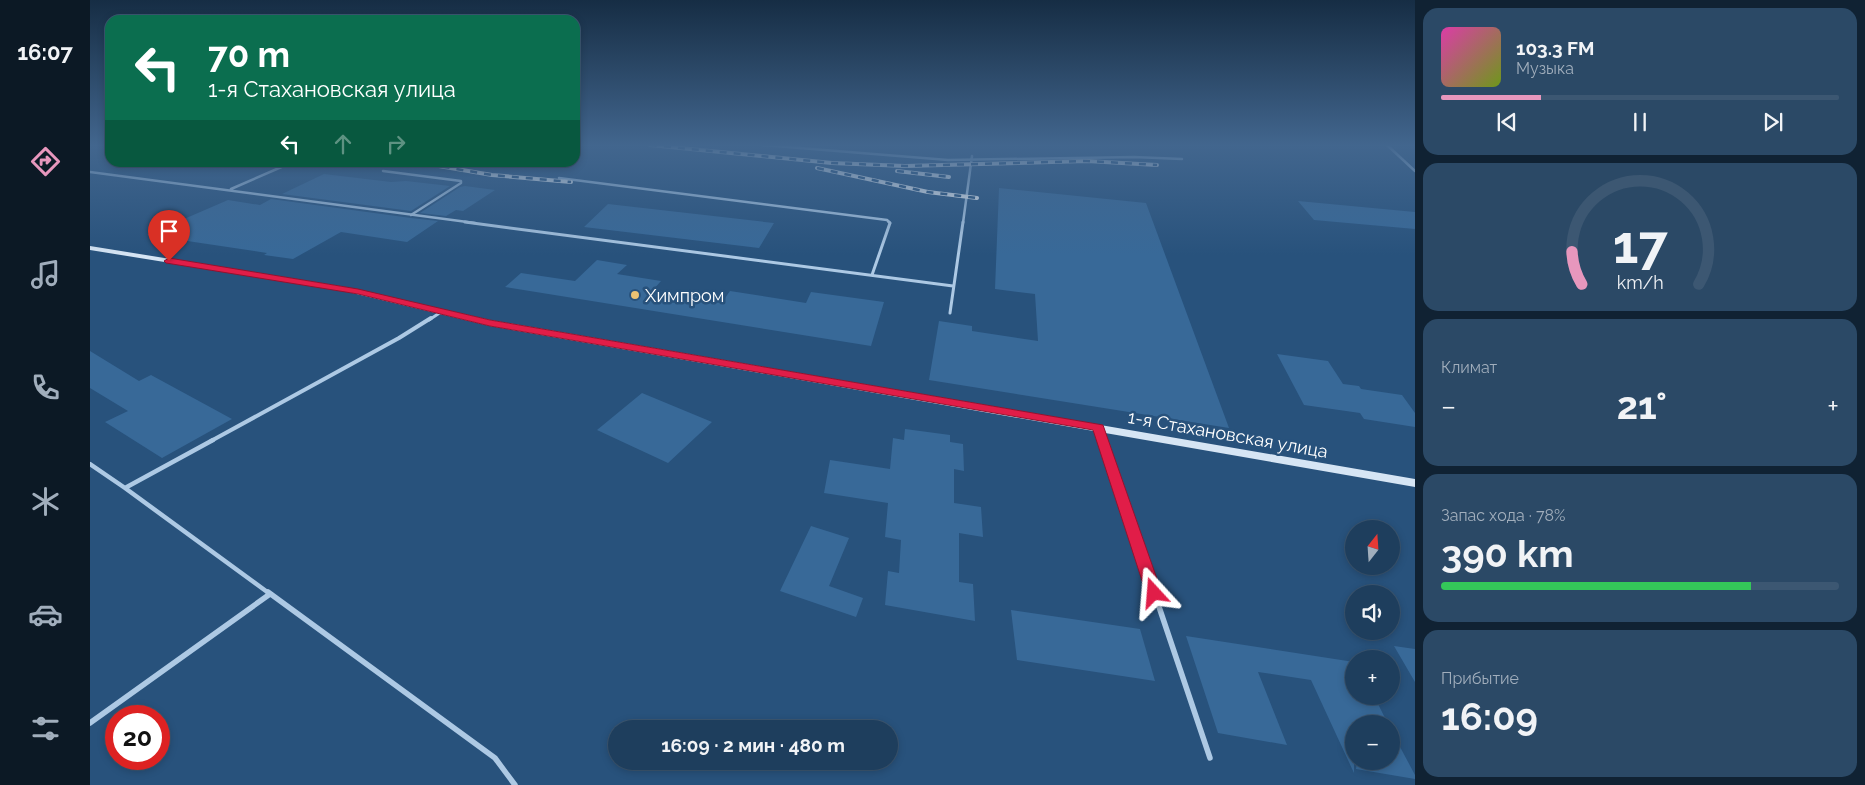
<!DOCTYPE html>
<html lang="ru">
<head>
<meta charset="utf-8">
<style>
  :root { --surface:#1e3e5d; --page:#2b4966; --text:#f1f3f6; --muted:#a1aebc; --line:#3c5772; --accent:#e797bd }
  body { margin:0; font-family:Raleway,sans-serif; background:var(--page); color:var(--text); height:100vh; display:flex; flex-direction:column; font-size:19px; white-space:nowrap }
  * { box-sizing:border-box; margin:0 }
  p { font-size:16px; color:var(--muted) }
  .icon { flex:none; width:28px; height:28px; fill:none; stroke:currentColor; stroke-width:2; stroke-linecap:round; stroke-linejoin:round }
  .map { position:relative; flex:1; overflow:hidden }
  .side { display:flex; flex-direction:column; gap:8px; padding:8px; background:#102233; width:450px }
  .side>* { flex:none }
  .hud { position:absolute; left:15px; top:15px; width:475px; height:152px; border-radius:15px; box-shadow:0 2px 8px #0003,0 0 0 1px var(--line); background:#0b6e4f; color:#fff; overflow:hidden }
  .needle { width:32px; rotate:17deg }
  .fabs { position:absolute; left:1255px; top:520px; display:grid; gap:10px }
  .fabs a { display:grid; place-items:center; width:55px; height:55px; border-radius:50%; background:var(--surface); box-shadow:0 2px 8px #0003,0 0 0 1px var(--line); font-size:25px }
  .speed { position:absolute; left:15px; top:705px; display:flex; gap:10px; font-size:25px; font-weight:700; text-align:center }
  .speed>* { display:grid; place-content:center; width:65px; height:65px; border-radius:50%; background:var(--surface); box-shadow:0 2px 8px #0003,0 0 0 1px var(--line); line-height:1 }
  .speed .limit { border:8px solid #d22; background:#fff; color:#111 }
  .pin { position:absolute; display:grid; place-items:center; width:42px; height:42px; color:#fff; margin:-51px -21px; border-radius:50% 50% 50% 0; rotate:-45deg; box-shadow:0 0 5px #0007 }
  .pin .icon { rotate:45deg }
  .me { position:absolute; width:55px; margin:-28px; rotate:341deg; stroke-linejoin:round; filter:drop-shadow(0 0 4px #0008) }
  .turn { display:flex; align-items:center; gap:18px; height:105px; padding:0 20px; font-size:22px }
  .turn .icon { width:65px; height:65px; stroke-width:2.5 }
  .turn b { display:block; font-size:35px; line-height:42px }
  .lanes { display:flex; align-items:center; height:48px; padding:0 20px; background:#0003; justify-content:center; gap:25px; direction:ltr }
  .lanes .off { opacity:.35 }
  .big { font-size:38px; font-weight:700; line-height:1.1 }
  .side .tile { flex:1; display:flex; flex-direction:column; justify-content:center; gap:8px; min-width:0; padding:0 18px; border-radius:15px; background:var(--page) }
  .side .dial { align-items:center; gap:0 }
  .dial svg { height:130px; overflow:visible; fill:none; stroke:var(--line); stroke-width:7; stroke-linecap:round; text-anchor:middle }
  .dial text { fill:var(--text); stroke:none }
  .song { display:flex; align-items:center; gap:15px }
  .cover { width:60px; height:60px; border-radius:8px; background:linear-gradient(135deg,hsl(320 70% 55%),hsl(80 70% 35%)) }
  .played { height:5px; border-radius:2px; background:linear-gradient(90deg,var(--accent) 25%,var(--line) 25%) }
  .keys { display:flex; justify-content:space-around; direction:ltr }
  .heat { display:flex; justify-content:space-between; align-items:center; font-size:28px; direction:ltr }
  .charge { height:8px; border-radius:4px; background:linear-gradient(90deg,#34c759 78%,var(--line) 0) }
  .trip { position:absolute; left:518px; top:720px; width:290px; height:50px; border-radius:25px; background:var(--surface); box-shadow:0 2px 8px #0003,0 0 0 1px var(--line); font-weight:700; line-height:50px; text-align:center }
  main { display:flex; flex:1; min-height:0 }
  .dock { display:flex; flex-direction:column; width:90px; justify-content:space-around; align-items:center; background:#0c1925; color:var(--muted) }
  .dock .icon { width:35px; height:35px }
  .dock .active { color:var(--accent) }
  .dock b { font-size:22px; color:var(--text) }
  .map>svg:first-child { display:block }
  .building { fill:#386998 }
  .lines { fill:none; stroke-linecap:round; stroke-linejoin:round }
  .service-far4 { stroke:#adc9e4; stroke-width:2.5 }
  .service-far3 { stroke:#adc9e4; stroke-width:3 }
  .service-far2 { stroke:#adc9e4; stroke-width:4 }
  .service-far1 { stroke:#adc9e4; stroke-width:4.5 }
  .service { stroke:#adc9e4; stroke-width:5.5 }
  .secondary { fill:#d6e5f4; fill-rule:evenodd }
  .rail-casing { stroke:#fff; stroke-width:4 }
  .rail { stroke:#28527c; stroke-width:2.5; stroke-dasharray:7; stroke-linecap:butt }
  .route { fill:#e11d48; stroke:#92132f }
  .poi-dot { fill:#ebc273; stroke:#28527c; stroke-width:2 }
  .labels { text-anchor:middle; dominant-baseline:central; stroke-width:5; stroke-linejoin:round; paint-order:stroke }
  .poi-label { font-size:18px; fill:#fff; stroke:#28527c; text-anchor:start }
  .street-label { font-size:18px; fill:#fff; stroke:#28527c }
</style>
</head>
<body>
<main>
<nav class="dock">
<b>16:07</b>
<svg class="icon active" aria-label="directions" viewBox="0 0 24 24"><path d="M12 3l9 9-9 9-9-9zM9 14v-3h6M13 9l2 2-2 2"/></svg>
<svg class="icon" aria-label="music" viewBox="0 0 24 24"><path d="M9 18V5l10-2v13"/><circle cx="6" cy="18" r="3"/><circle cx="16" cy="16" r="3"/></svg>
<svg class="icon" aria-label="phone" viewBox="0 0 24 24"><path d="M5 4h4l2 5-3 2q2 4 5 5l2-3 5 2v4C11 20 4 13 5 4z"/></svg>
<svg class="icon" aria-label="climate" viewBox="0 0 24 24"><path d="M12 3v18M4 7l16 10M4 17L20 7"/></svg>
<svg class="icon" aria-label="car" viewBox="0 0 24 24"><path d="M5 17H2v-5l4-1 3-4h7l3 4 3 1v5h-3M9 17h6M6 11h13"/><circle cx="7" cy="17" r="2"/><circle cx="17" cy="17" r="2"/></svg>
<svg class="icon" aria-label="filters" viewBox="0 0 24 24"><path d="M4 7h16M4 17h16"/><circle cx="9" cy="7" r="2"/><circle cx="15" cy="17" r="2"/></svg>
</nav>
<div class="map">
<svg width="1325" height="785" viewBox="0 0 1325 785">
  <rect width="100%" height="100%" fill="#28527c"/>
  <path class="building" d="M234 174 301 182 316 181 360 186 321 211 192 194Z
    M375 186 405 190 373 211 366 210 356 216 330 213 370 187Z
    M909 188 1056 203 1139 428 839 380 849 321 882 326V331L948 341 945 294 905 289Z
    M181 199 321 218 348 221 317 242 251 232 203 259 174 255 177 253 57 235 138 200 170 205Z
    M1208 201 1325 212V229L1224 220Z
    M518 204 684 223 669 248 494 227Z
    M507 260 537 265 527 274 571 281 563 290 633 301 640 291 716 303 721 292 794 302 781 346 415 287 431 273 485 281Z
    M0 351 49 381 61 375 142 419 72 458 15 422 38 411 0 388Z
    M1187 354 1238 361 1253 384 1269 386 1271 389 1312 395 1325 413V427L1274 419 1270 413 1214 405Z
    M552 393 622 422 578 463 507 430Z
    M815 429 860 435V442L873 444 874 471 864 469V503L891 507 893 537 869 533V582L883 584 885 621 795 605 798 571 809 573 811 540 795 537 798 503 734 493 740 460 800 469 803 438 814 440Z
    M721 526 759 538 739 586 773 598 766 617 690 591Z
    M921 610 1050 629 1065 681 927 660Z
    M1096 636 1264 662V696H1284L1298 724H1264V773L1221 680 1168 672 1197 745 1128 733Z
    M1304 646 1325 649V682Z
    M1301 730 1325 775V779L1266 769 1267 761H1301Z"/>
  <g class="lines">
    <path class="service-far4" d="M673 145 858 160 1044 157 1092 159
      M1297 145 1325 171
      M293 171 371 181V183L321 215
      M0 172 385 223
      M469 178 797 220 800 223
      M141 189 203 162
      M873 223 882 156"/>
    <path class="service-far3" d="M375 222 863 286
      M782 275 800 223 799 222
      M860 313 873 222
      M339 320 351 312"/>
    <path class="service-far2" d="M1009 429 1013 441
      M121 441 309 338 341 318"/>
    <path class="service-far1" d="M1013 440 1065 594
      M0 464 35 488 123 440
      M35 488 180 594"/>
    <path class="service" d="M178 592 405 758 425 785
      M1064 592 1120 758
      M0 723 180 594"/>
    <path class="secondary" d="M0 246 254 287 400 320 1325 479V487L400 326 254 291 0 250Z"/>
    <defs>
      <path id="rail" d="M560 145 742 163 815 166 997 161 1067 165
        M214 162 330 165
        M325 162 402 175 481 182
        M727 168 838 192 887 198
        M807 171 859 177"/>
    </defs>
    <use href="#rail" class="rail-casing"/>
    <use href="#rail" class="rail"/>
  </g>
  <linearGradient id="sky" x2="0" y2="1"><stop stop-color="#162d44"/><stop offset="0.57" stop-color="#42668e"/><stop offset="1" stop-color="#42668e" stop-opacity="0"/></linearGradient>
  <rect width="1325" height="255" fill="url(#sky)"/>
  <path class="route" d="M79 258 268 289 400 320 1013 425 1072 593 1070 597 1064 599 1059 597 1056 593 1003 430 400 326 268 294 76 263 74 261Z"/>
  <circle class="poi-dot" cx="545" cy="295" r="5"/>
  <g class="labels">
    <g class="poi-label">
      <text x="555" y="295">Химпром</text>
    </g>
    <g class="street-label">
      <text transform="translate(1138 434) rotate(10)">1-я Стахановская улица</text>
    </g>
  </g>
</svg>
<div class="fabs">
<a><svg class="needle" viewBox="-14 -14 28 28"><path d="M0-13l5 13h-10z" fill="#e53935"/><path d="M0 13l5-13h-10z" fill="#a1aebc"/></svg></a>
<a><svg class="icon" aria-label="sound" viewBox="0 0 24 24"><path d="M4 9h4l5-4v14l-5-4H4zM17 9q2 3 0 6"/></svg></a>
<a>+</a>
<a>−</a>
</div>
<div class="speed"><div class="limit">20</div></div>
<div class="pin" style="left:79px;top:261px;background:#d93025"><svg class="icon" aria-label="arrive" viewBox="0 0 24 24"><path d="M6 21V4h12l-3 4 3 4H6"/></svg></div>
<svg class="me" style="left:1064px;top:593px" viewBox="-20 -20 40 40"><path d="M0-17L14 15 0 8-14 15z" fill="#e11d48" stroke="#fff" stroke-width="4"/></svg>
<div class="trip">16:09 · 2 мин · 480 m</div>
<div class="hud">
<div class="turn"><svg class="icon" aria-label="left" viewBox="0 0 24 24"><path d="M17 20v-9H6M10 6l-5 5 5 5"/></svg><div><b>70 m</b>1-я Стахановская улица</div></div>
<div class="lanes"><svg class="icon" aria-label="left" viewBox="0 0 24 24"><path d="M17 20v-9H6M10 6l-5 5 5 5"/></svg><svg class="icon off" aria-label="ahead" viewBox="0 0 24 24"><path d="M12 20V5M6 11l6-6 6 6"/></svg><svg class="icon off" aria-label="right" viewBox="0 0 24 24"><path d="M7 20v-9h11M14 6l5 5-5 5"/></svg></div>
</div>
</div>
<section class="side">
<div class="tile">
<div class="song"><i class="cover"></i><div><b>103.3 FM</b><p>Музыка</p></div></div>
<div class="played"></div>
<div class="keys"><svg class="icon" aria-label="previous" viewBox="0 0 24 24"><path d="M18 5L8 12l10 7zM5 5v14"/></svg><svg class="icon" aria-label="pause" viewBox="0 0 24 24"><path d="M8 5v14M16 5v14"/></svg><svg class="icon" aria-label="next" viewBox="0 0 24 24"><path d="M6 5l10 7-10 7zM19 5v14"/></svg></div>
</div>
<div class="tile dial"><svg viewBox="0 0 100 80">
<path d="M14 69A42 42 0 1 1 86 69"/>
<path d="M14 69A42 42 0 0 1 8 49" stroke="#e797bd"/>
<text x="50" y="56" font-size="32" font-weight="700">17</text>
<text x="50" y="72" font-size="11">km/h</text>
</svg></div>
<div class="tile"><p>Климат</p>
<div class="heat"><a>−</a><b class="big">21°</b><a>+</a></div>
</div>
<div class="tile"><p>Запас хода · 78%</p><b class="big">390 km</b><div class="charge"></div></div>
<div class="tile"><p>Прибытие</p><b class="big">16:09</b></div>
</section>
</main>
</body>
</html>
